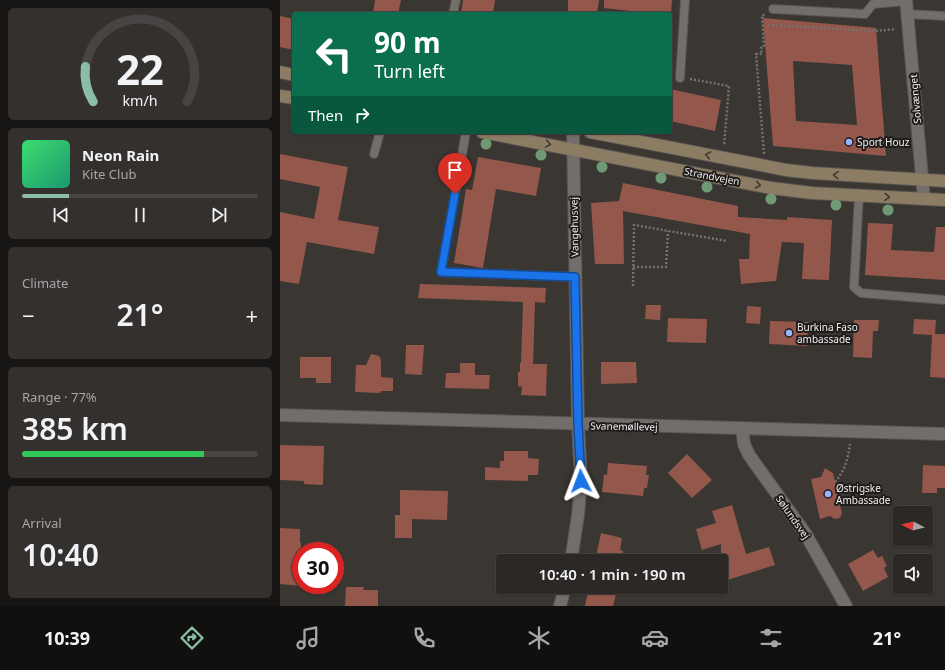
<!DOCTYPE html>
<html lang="en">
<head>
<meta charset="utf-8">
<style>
  :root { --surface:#2c2826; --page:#34302e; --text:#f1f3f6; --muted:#a6a6a7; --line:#484443; --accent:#8abfa5 }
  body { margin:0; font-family:"Noto Sans",sans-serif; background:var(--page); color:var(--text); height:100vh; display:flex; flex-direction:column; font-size:15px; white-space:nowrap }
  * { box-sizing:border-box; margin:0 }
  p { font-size:13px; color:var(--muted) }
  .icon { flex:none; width:22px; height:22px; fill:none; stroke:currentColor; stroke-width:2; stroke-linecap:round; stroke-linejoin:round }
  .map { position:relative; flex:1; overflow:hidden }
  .drawer { display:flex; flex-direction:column; gap:8px; padding:8px; background:#181615; width:280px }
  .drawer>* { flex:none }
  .top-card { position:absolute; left:12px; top:12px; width:380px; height:122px; border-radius:4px; box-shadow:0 1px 3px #0004,0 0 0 1px var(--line); background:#0b6e4f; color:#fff; overflow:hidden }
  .needle { width:26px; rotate:277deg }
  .controls { position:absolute; left:613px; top:506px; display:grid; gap:8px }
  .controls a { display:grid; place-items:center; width:40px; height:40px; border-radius:4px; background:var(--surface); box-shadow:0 1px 3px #0004,0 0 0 1px var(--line); font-size:20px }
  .speed { position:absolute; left:12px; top:542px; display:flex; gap:8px; font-size:20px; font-weight:700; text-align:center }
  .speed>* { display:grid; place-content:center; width:52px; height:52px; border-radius:50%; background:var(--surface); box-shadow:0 1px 3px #0004,0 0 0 1px var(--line); line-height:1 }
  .speed .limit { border:6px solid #d22; background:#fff; color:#111 }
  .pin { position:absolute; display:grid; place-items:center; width:34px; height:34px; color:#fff; margin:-41px -17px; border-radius:50% 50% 50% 0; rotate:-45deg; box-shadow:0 0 4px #0007 }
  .pin .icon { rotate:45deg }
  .me { position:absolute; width:44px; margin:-22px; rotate:357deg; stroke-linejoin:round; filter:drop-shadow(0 0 3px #0008) }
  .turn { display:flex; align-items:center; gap:14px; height:84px; padding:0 16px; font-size:18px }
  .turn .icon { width:52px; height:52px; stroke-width:2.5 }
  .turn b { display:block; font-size:28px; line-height:34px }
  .then { display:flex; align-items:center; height:38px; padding:0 16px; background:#0003; gap:8px; font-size:15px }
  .big { font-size:30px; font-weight:600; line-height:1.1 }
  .drawer .card { flex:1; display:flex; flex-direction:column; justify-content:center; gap:6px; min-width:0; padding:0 14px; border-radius:6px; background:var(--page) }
  .drawer .dial { align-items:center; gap:0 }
  .dial svg { height:104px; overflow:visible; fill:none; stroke:var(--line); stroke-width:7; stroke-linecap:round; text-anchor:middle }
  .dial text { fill:var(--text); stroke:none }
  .song { display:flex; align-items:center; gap:12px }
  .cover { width:48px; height:48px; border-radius:6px; background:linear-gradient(135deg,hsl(140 70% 55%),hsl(160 70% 35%)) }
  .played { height:4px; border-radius:2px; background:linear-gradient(90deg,var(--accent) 20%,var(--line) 20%) }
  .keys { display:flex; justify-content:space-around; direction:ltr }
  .heat { display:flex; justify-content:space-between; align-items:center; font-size:22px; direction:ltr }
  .charge { height:6px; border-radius:3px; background:linear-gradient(90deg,#34c759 77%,var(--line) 0) }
  .trip { position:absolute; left:216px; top:554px; width:232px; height:40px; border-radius:4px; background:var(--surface); box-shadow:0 1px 3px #0004,0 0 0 1px var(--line); font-weight:600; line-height:40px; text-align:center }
  .dock { display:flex; height:64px; justify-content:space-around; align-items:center; background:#12100f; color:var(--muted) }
  .dock .icon { width:28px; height:28px }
  .dock .current { color:var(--accent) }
  .dock b { font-size:18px; color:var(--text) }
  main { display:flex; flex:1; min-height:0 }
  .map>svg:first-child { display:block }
  .building { fill:#94574c; fill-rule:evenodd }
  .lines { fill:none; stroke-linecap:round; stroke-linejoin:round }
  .lane-casing { stroke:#575351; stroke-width:10 }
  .street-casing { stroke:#575351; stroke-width:14 }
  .secondary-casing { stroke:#575351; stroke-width:14 }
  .path { stroke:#76726f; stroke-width:2.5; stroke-dasharray:2 2; stroke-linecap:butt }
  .lane { stroke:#736e6a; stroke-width:8 }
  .street { stroke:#736e6a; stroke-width:12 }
  .secondary { stroke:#8c7c63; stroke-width:12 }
  .tree { fill:#709976 }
  .oneway { stroke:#403a31 }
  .route-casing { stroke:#114b97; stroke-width:10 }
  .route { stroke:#1a73e8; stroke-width:7 }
  .poi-dot { fill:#9ab5fd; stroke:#1f1d1c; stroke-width:1.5 }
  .labels { text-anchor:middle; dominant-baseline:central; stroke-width:4; stroke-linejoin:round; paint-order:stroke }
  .street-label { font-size:10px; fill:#f1eeec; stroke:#1f1d1c }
  .poi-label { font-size:10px; fill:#f1eeec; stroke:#1f1d1c; text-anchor:start }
</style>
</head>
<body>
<main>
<section class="drawer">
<div class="card dial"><svg viewBox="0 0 100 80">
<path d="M14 69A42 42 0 1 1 86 69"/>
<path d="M14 69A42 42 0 0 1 8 42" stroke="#8abfa5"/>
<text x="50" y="56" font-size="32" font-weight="700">22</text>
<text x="50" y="72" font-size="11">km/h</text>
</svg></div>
<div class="card">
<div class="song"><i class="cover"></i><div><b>Neon Rain</b><p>Kite Club</p></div></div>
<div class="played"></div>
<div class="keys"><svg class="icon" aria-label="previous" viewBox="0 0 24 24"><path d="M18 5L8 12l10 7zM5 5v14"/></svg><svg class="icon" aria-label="pause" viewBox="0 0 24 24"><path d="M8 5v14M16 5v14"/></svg><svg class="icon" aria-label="next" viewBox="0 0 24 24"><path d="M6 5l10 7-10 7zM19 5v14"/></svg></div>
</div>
<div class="card"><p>Climate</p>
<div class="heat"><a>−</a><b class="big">21°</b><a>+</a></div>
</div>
<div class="card"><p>Range · 77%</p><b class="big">385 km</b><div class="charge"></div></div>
<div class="card"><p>Arrival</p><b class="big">10:40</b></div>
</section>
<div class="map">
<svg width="665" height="606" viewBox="0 0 665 606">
  <rect width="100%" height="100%" fill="#3a3632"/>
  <path class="building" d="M95 0H121L118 14H93Z
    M183 0H215L213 14H181Z
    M288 0H319L317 14H288Z
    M324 0H392L391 14H378L324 8Z
    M0 16 14 19V50L0 47Z
    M483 18 596 28 606 156 493 146ZM513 61 572 65 577 125 516 121Z
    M390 89 441 100 435 131 390 121Z
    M0 154 68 167 58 220 99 227 94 254 27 242 19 284 0 281V212L34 219 40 187 0 179Z
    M198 157 261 168 256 196 216 189 203 268 174 263 186 189 192 190Z
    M343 183 458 206V217L507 220V217L552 220 549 280 522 279 524 243 502 242 496 281 461 284 459 259H469L470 234 343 211 344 264H315L311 203 339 201Z
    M588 223 613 224 611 250 654 252 656 227H665V280L585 275Z
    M140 284 266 288 265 303 255 302 253 364H267L266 396 241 395 242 387 238 386V372H240V363H241L243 302 138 298Z
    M366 305H381L380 320 365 319Z
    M467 306 481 307 480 324 466 323Z
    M388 318 427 319 426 343 387 342Z
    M634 319 656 320 655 334H665V378L650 377 652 335 633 334Z
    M574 320H599L598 331H593L592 358 573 357Z
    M490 321 528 322 527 346 489 344Z
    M126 345H144L142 375 125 374Z
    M91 354 96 355 100 357 101 362V377L113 378V391H101L100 393 75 392 76 365H86Z
    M20 357H51V383H36V378H20Z
    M321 362H356L357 383 321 384Z
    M180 363H195V375H210L209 389 165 388 166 373H180Z
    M0 445 44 446 43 485 24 484V481L0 480Z
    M224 451H248V458L259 459 258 475H248V481L205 480V467L220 468V461H224Z
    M407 454 432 480 412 498 388 473Z
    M328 463 367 466 366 475H369L367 488H364L363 496 322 492 324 474 327 475Z
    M643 465 665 466V488H657V493H642Z
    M545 468 553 473 556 486 559 485 563 501 559 502 562 513 560 518 555 519 550 516 540 519 531 479 541 477Z
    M120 490 168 491 167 520 132 519V538H115V515H120Z
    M452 505 466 554 489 547 495 565 441 582V544L422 550 416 529 436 523 432 511Z
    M0 528 20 529V543H21V586L0 584Z
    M321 533 342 538 340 550 343 551 341 561H315Z
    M593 550 598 558 602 556 607 566 604 568 608 577 583 591 568 564Z
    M66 587H84L83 590H98V606H65Z
    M309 587H323L337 590 333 606H305Z"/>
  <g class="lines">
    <defs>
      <path id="lane" d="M493 9 585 14 593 4 626 1
        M173 14 176 0
        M627 14 665 16
        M400 78 405 0
        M186 132 161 272 295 277
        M248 141 250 132
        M94 154 100 132
        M579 195 574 287 581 293 665 300"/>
      <path id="street" d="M626 0 644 199
        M0 415 665 434
        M462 428 464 444 469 455 525 533 566 606
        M291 561 298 515 301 481 298 424 293 132
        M280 606 285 587"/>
      <path id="secondary" d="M0 72 14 75
        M0 96 14 98
        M202 132 491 188 532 193 665 200
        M310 132 506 170 532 173 665 181"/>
    </defs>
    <use href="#lane" class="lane-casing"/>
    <use href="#street" class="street-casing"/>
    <use href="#secondary" class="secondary-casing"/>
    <path class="path" d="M488 25 596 31 616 29
      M410 79 449 86 444 146
      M484 154 476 54H482L481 48 484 47 482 15H485
      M353 267H386L388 231
      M353 286 354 225 447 241
      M555 482C565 471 568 458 570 444"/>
    <use href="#lane" class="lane"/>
    <use href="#street" class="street"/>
    <use href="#secondary" class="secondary"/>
  </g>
  <g class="tree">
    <circle cx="206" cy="144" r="5.5"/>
    <circle cx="261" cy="155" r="5.5"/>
    <circle cx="322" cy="167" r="5.5"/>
    <circle cx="381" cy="178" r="5.5"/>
    <circle cx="427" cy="187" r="5.5"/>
    <circle cx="491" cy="199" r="5.5"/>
    <circle cx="556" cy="205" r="5.5"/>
    <circle cx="608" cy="210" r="5.5"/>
  </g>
  <defs><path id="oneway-chevron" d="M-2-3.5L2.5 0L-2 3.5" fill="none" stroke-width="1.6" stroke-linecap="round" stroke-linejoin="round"/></defs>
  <g class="oneway">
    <use href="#oneway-chevron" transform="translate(268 144) rotate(10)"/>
    <use href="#oneway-chevron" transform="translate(428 155) rotate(-169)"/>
    <use href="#oneway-chevron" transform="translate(556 175) rotate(-177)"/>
    <use href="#oneway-chevron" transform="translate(478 185) rotate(11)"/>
    <use href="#oneway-chevron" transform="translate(607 197) rotate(3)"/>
  </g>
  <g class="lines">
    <defs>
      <path id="route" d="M175 194 161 272 295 277 298 424 301 481"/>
    </defs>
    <use href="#route" class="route-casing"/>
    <use href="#route" class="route"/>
  </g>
  <g class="poi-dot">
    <circle cx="569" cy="142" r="4"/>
    <circle cx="509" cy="333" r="4"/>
    <circle cx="548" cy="494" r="4"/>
  </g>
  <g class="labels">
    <g class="street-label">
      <text transform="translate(635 99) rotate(-95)">Solvænget</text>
      <text transform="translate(432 176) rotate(11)">Strandvejen</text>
      <text transform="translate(294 227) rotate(-91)">Vangehusvej</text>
      <text transform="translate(344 426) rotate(1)">Svanemøllevej</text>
      <text transform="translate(513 517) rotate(55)">Sølundsvej</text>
    </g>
    <g class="poi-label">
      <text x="577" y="142">Sport Houz</text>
      <text x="517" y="327">Burkina Faso<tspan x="517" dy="12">ambassade</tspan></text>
      <text x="556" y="488">Østrigske<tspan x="556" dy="12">Ambassade</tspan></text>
    </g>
  </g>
</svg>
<div class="controls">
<a><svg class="needle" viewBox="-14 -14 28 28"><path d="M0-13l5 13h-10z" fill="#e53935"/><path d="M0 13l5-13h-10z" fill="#a6a6a7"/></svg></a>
<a><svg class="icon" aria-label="sound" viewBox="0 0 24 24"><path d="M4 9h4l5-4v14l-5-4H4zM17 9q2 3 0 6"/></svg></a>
</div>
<div class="speed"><div class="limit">30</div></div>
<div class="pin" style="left:175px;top:194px;background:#d93025"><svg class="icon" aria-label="arrive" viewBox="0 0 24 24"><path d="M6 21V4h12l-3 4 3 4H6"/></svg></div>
<svg class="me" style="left:301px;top:481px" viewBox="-20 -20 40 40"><path d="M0-17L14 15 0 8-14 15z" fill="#1a73e8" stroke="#fff" stroke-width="4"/></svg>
<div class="trip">10:40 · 1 min · 190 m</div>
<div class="top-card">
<div class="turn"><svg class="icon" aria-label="left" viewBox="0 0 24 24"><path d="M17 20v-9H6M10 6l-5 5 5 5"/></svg><div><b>90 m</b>Turn left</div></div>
<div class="then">Then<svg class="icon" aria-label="right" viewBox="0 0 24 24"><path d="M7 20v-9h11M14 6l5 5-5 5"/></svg></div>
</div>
</div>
</main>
<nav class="dock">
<b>10:39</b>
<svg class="icon current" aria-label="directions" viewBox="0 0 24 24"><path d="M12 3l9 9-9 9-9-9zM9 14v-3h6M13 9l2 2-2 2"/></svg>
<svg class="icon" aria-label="music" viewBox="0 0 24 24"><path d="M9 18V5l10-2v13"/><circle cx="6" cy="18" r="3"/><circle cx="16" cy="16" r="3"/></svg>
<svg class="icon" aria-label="phone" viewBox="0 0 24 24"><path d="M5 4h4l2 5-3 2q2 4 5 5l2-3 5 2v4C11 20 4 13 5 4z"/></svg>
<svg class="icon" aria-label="climate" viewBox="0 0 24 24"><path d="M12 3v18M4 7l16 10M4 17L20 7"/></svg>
<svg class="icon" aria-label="car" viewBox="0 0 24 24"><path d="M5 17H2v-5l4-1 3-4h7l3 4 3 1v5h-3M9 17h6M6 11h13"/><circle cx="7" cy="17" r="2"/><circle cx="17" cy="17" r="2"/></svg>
<svg class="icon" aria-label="filters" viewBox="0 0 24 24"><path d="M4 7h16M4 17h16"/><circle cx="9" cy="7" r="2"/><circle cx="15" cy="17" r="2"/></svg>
<b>21°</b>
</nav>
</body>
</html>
